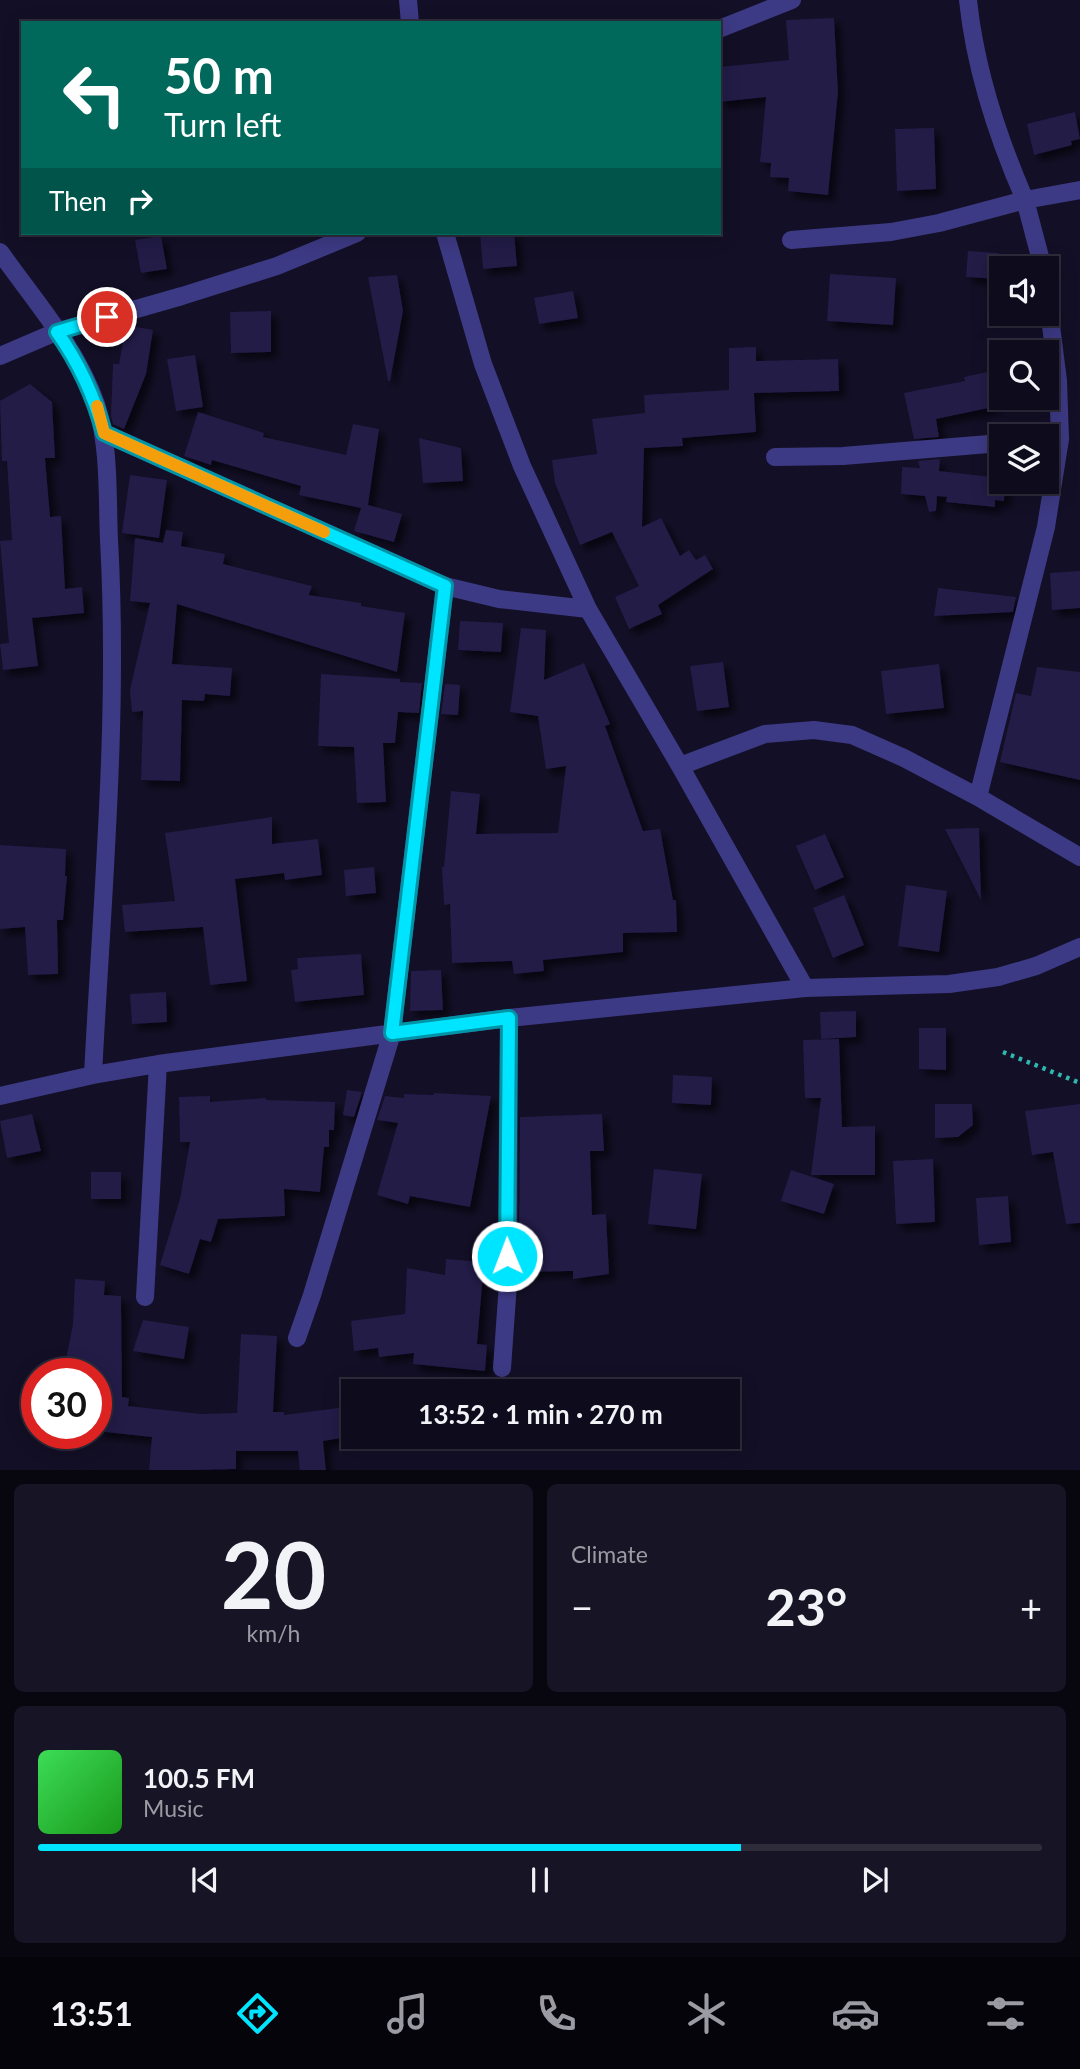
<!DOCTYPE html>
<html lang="en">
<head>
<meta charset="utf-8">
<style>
  :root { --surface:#0e0b1c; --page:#171425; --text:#f1f3f6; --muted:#9b9ba3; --line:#2e2b3b; --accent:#00e5ff }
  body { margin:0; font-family:Lato,sans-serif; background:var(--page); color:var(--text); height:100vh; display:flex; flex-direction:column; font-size:26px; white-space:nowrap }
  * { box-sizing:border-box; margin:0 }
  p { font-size:23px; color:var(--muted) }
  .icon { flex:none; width:38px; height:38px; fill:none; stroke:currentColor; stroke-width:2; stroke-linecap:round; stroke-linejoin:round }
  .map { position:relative; height:1470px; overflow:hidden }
  .sheet { display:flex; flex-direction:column; gap:14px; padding:14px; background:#08060f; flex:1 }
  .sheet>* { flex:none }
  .top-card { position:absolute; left:21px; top:21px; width:700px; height:214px; border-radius:0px; box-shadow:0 4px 18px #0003,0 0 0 2px var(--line); background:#00695c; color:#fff; overflow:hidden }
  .controls { position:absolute; left:989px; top:256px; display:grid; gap:14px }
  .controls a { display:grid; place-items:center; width:70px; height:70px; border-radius:0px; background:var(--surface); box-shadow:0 4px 18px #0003,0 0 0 2px var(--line); font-size:35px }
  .speed { position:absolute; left:21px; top:1358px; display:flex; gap:14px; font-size:35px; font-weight:700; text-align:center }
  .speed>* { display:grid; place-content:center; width:91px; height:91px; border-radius:50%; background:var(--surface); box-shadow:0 4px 18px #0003,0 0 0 2px var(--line); line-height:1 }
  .speed .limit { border:10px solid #d22; background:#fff; color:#111 }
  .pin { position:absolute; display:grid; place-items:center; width:60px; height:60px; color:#fff; margin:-30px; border:4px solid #fff; border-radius:50%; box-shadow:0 2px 7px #0007 }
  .me { position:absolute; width:77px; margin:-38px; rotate:359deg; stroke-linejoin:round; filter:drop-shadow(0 0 5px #0008) }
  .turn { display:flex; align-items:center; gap:24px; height:147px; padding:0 28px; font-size:32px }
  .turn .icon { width:91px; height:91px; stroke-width:2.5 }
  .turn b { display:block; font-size:49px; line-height:60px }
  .then { display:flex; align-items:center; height:66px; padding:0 28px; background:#0003; gap:14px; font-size:26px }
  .big { font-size:52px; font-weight:700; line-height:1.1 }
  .sheet .widget { flex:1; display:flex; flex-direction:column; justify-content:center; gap:10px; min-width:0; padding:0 24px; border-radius:10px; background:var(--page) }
  .sheet .dial { align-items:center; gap:0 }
  .dial b { font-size:91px; line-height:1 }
  .song { display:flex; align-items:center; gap:21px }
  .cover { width:84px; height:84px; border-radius:10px; background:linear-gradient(135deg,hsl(130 70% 55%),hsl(120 70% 35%)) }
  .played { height:7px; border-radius:4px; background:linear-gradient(90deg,var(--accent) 70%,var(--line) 70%) }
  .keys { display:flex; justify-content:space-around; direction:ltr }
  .heat { display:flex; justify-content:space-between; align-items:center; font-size:38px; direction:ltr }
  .sheet .tiles { flex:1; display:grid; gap:14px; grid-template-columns:1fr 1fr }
  .widget:last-child { grid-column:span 2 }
  .trip { position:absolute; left:341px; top:1379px; width:399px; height:70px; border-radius:0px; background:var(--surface); box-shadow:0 4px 18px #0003,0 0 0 2px var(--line); font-weight:700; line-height:70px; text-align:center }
  .menu { display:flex; height:112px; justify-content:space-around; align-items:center; background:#06040b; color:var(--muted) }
  .menu .icon { width:49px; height:49px }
  .menu .selected { color:var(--accent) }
  .menu b { font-size:32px; color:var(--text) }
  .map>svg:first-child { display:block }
  .building { fill:#241b47; filter:url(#shadow) }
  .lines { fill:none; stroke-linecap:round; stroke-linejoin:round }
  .path { stroke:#2fb8b0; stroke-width:4.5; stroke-dasharray:3.5 5; stroke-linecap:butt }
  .minor { stroke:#3d3a85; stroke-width:18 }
  .route-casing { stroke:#0095a6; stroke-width:18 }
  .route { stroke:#00e5ff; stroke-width:12 }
  .slow { stroke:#f59e0b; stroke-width:12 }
</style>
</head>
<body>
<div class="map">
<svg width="1080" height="1471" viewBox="0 0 1080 1471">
  <defs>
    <filter id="shadow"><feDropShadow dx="6" dy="6" stdDeviation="3.5" flood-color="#0009"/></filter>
  </defs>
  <rect width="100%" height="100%" fill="#130f26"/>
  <path class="building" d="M834 18 838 92 828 195 788 191 789 178 770 177 771 163 760 162 766 97 719 102V67L789 60 786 20Z
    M1075 112 1080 139 1071 141 1072 145 1034 155 1027 124Z
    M934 128 936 189 897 191 895 129Z
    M480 233H514L517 266 483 269Z
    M161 236 167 269 141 273 135 240Z
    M968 251 999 253 998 279 966 277Z
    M830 274 896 278 893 325 827 321Z
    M397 275 403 311 390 381H388L368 277Z
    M573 291 578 318 539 324 534 298Z
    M271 311V352L231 353 230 312Z
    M126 325 153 330 146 374 124 429 113 424 111 416 113 364H119Z
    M756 347V361L838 359 839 391 754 393 756 432 682 438 683 446 644 448 642 527 661 518 680 556 689 550 696 560 705 555 713 569 658 605 662 614 629 629 615 597 639 586 612 532 580 545 555 483 552 460 597 454 592 419 645 413 644 395 729 390V348Z
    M195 355 203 407 176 411 167 359Z
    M1001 369V397H1003L992 400 993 407 936 419 939 437 914 439 904 393 965 381 964 377Z
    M30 384 52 402 55 458H45L50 517 61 516 65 589 82 587 84 613 32 618 38 666 3 670 0 644 9 643 0 541 12 540 7 461H2L0 401Z
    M198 412 264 433 263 437 346 455 353 424 379 429 368 505 402 514 394 542 354 531 361 508 299 495 301 486 212 460 211 465 184 456Z
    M419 438 461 448 463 481 423 483Z
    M940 459 939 471 1001 478V481H1005L1004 501 995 500V507L946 502 947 497 937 496 936 511 929 512 925 496 901 494 902 467 920 468 918 461Z
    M130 475 167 480 159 538 122 533Z
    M166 530 183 532 181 546 225 554 223 564 312 586 309 595 361 603V606L405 613 397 672 177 604 172 664 232 668 230 696 205 694 204 701 182 700 180 781 141 780 143 711 132 712 130 690 150 603 130 601 135 538 163 543Z
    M1080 571V608L1052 610 1050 573Z
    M938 588 1016 597 1013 612 934 616Z
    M460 621 503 623 501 652 458 650Z
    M521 628 546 630 544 680 584 663 610 724 605 726 643 831 660 829 673 900H676L677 932 623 933V952L543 960 544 971 514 974 512 961 452 963 450 904 444 905 442 867H444L451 791 480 794 476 834 558 833 566 766 546 769 538 716 510 712Z
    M723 662 729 707 697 711 690 666Z
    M939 664 944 708 886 714 881 671Z
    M1037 667 1080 672V780L1000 762 1016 693 1031 696Z
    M321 674 400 679V682L422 683 419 713 398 712 395 743H383L386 802 357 803 354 747 318 746Z
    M445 684 460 685 458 715 441 714Z
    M272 817V844L318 839 322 875 285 880 284 873 235 879 247 981 210 985 203 927 125 932 122 905 175 901 165 833Z
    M979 828 981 900 945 829Z
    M825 834 844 877 815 890 796 846Z
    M0 845 66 849 65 876H67L63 920H57L58 974 28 975 25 927 0 929Z
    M374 867 376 893 346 896 344 870Z
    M906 885 947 891 939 952 898 946Z
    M844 895 864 945 833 958 813 908Z
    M361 954 364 995 295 1002 291 970 298 969 297 958Z
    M441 970 443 1010 410 1011 411 971Z
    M166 992 167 1022 132 1024 130 994Z
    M856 1011V1037L821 1039 820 1012Z
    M919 1028H946V1070L919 1069Z
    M839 1039 842 1127 875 1126V1175H811L821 1098H805L803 1040Z
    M673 1075 712 1077 711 1105 672 1103Z
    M347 1090 362 1092 354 1117 343 1115Z
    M434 1093 491 1096 470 1207 410 1196 408 1204 377 1195 398 1123 377 1120 385 1096 404 1098V1094L434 1095Z
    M210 1096V1102L266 1098V1100L335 1102 334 1130H329V1147H324L320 1192 284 1189 285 1216 218 1219 211 1242 200 1239 189 1274 160 1265 180 1199 190 1142H180L179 1097Z
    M935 1104H972L973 1125 958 1137 935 1138Z
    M1080 1104V1223L1066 1224 1053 1152 1032 1155 1025 1111Z
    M32 1114 41 1151 7 1158 0 1121Z
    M602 1114 604 1151H590L592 1215 606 1214 609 1274 573 1279V1271L519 1272 520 1117Z
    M933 1159 935 1222 896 1224 893 1161Z
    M654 1169 702 1174 696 1229 648 1224Z
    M791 1170 834 1184 824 1214 781 1201Z
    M91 1172H121V1199H91Z
    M1008 1196 1011 1242 979 1245 976 1198Z
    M446 1259 484 1262 477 1344 487 1345 485 1371 413 1364 414 1353 379 1357 378 1348 354 1351 351 1321 405 1314 407 1268 445 1275Z
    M75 1279 105 1281 104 1295 121 1296 122 1397 129 1398 128 1406 201 1414 237 1413 241 1334 277 1336 273 1412H284V1415L354 1406V1436L323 1441 326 1471H300L298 1451H236V1469L149 1471 152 1437 96 1431V1374H63L73 1324Z
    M143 1320 189 1327 184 1359 133 1351Z"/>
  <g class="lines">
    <path class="path" d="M1003 1052 1080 1083"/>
    <path class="minor" d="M408 0 410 23
      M968 0C975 68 998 138 1025 200L1080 190
      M719 29 792 0
      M445 233 483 364 522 466 588 609 680 766 805 988
      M791 240 891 232 939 223 1025 200 1043 268
      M0 252C34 300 77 348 96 404 110 447 107 496 109 540 119 718 102 897 93 1075
      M0 356 56 332 182 296 277 266 357 233
      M104 433 445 586 499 599 588 609
      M775 457 843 456 1001 443
      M680 766 765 734 814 730 852 735 904 758 978 797 1080 857
      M978 797 1046 527 1060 439 1058 381 1046 286
      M0 1096 93 1075 158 1064 509 1018 805 988 949 984 998 977 1036 966 1080 947
      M145 1297 158 1064
      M297 1338 312 1295 392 1033 445 586
      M502 1368 508 1283 509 1018"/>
  </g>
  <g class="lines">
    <defs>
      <path id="route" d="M107 317 57 332C79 363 94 395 104 433L445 586 392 1033 509 1018 507 1256"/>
    </defs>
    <use href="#route" class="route-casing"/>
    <use href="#route" class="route"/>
    <path class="slow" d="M97 406 104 433 324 532"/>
  </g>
</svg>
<div class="controls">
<a><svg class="icon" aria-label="sound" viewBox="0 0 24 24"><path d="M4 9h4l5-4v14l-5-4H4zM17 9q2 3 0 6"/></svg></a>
<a><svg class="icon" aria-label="search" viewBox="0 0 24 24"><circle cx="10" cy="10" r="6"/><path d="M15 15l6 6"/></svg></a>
<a><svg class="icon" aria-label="layers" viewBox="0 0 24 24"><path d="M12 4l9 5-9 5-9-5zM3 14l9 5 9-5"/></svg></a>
</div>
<div class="speed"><div class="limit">30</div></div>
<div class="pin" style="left:107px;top:317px;background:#d93025"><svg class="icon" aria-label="arrive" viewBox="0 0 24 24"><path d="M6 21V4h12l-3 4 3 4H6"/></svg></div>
<svg class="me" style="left:507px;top:1256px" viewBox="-20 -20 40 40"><circle r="17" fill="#00e5ff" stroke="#fff" stroke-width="3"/><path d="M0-11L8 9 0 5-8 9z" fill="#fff"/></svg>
<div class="trip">13:52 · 1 min · 270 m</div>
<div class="top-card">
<div class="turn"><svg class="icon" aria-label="left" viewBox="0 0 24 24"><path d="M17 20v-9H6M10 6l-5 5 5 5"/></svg><div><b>50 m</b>Turn left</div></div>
<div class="then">Then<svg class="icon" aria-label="right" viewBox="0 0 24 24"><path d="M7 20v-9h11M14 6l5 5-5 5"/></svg></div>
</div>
</div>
<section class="sheet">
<div class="tiles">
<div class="widget dial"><b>20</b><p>km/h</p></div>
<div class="widget"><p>Climate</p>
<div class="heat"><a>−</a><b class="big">23°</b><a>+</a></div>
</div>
<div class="widget">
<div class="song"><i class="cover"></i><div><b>100.5 FM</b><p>Music</p></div></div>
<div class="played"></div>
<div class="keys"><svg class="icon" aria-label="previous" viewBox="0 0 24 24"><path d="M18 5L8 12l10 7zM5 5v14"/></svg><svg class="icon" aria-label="pause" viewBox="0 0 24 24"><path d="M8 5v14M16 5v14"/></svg><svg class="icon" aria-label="next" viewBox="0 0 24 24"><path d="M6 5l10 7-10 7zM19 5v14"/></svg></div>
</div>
</div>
</section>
<nav class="menu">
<b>13:51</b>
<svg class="icon selected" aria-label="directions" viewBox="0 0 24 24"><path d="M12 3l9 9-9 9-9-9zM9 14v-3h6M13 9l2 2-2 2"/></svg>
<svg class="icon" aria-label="music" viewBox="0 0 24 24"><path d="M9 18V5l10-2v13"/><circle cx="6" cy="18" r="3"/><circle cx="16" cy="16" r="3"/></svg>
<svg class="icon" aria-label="phone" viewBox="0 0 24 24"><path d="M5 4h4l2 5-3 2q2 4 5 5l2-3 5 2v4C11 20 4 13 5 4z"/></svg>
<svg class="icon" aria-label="climate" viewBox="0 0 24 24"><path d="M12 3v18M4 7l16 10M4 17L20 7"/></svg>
<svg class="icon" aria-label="car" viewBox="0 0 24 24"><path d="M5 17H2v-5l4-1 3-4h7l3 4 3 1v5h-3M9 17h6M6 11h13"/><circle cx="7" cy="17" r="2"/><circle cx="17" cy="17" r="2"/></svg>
<svg class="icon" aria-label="filters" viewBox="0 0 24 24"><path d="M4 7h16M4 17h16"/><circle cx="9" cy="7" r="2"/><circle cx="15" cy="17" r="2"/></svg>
</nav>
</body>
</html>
